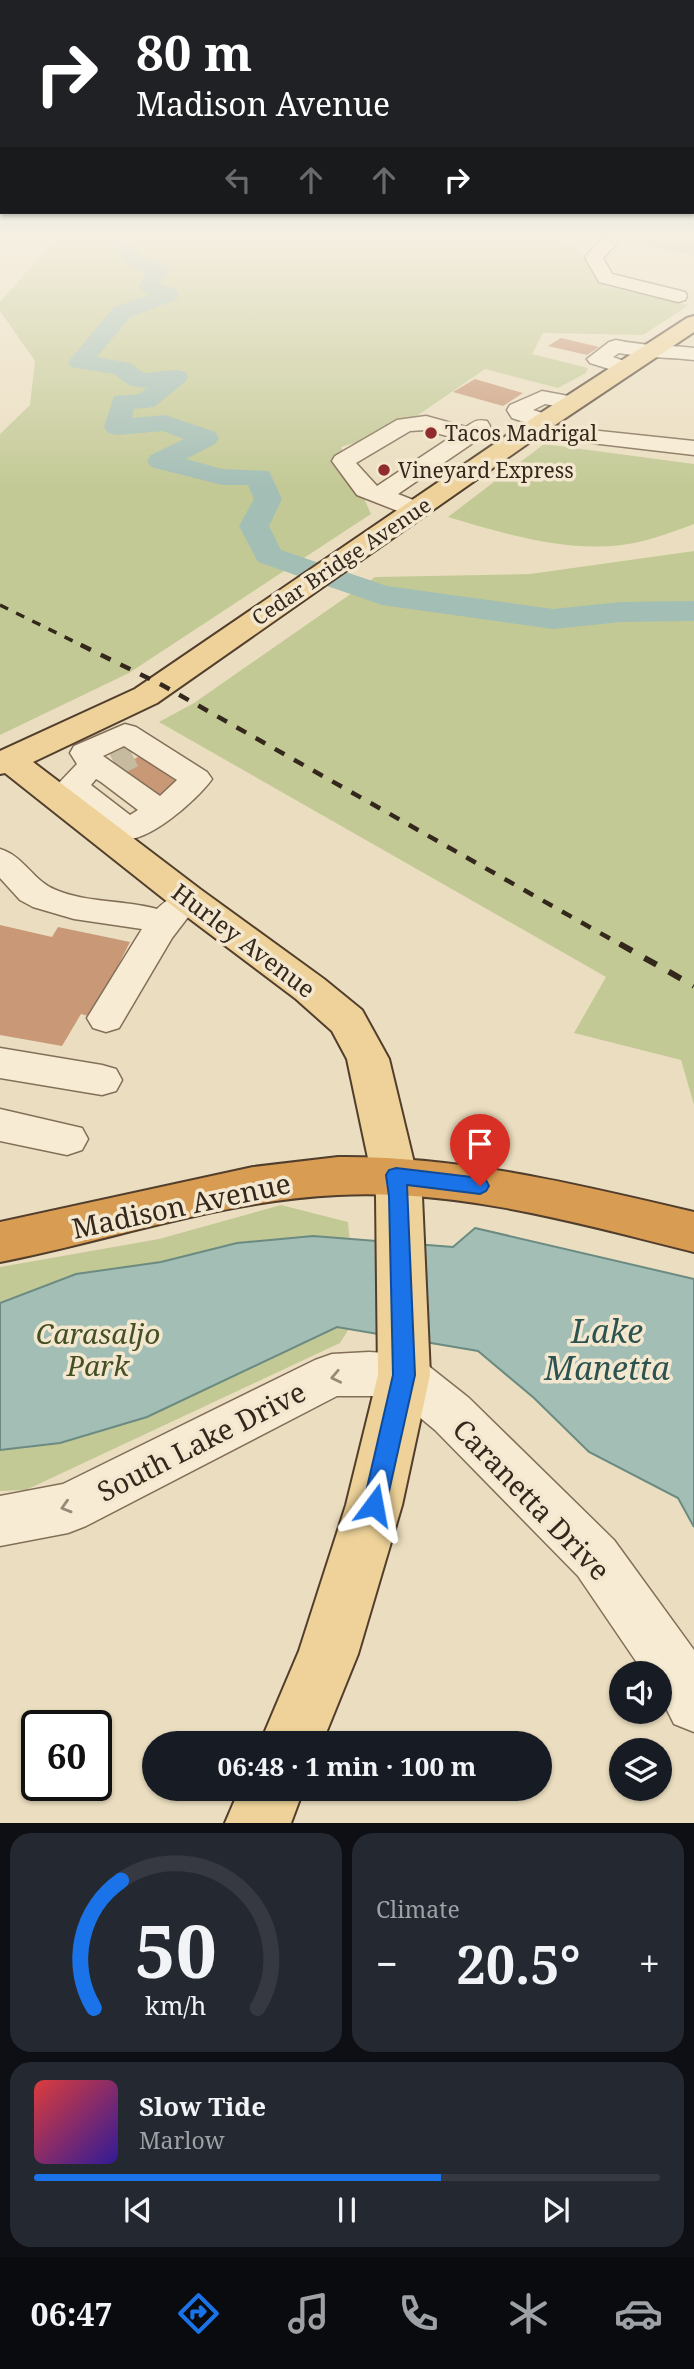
<!DOCTYPE html>
<html lang="en">
<head>
<meta charset="utf-8">
<style>
  :root { --surface:#171b24; --page:#242831; --text:#f1f3f6; --muted:#9ea1a6; --line:#363941; --accent:#1a73e8 }
  body { margin:0; font-family:"Noto Serif",serif; background:var(--page); color:var(--text); height:100vh; display:flex; flex-direction:column; font-size:26px; white-space:nowrap }
  * { box-sizing:border-box; margin:0 }
  p { font-size:23px; color:var(--muted) }
  .icon { flex:none; width:38px; height:38px; fill:none; stroke:currentColor; stroke-width:2; stroke-linecap:round; stroke-linejoin:round }
  .map { position:relative; height:1823px; overflow:hidden }
  .panel { display:flex; flex-direction:column; gap:10px; padding:10px; background:#0d0f14; flex:1 }
  .panel>* { flex:none }
  .guide { position:absolute; left:0px; top:0px; width:695px; height:214px; box-shadow:0 2px 5px #0004; background:#202124; color:#fff; overflow:hidden }
  .controls { position:absolute; left:609px; top:1661px; display:grid; gap:14px }
  .controls a { display:grid; place-items:center; width:63px; height:63px; border-radius:50%; background:var(--surface); box-shadow:0 2px 5px #0004; font-size:35px }
  .speed { position:absolute; left:21px; top:1710px; display:flex; gap:14px; font-size:35px; font-weight:700; text-align:center }
  .speed>* { display:grid; place-content:center; width:91px; height:91px; border-radius:50%; background:var(--surface); box-shadow:0 2px 5px #0004; line-height:1 }
  .speed .limit { border:4px solid #111; border-radius:10px; background:#fff; color:#111 }
  .pin { position:absolute; display:grid; place-items:center; width:60px; height:60px; color:#fff; margin:-72px -30px; border-radius:50% 50% 50% 0; rotate:-45deg; box-shadow:0 0 7px #0007 }
  .pin .icon { rotate:45deg }
  .me { position:absolute; width:77px; margin:-38px; rotate:13deg; stroke-linejoin:round; filter:drop-shadow(0 0 5px #0008) }
  .turn { display:flex; align-items:center; gap:24px; height:147px; padding:0 21px; font-size:32px }
  .turn .icon { width:91px; height:91px; stroke-width:2.5 }
  .turn b { display:block; font-size:49px; line-height:60px }
  .lanes { display:flex; align-items:center; height:66px; padding:0 21px; background:#0003; justify-content:center; gap:35px; direction:ltr }
  .lanes .off { opacity:.35 }
  .big { font-size:52px; font-weight:700; line-height:1.1 }
  .panel .widget { flex:1; display:flex; flex-direction:column; justify-content:center; gap:10px; min-width:0; padding:0 24px; border-radius:21px; background:var(--page) }
  .panel .dial { align-items:center; gap:0 }
  .dial svg { height:182px; overflow:visible; fill:none; stroke:var(--line); stroke-width:7; stroke-linecap:round; text-anchor:middle }
  .dial text { fill:var(--text); stroke:none }
  .song { display:flex; align-items:center; gap:21px }
  .cover { width:84px; height:84px; border-radius:10px; background:linear-gradient(135deg,hsl(0 70% 55%),hsl(250 70% 35%)) }
  .played { height:7px; border-radius:4px; background:linear-gradient(90deg,var(--accent) 65%,var(--line) 65%) }
  .keys { display:flex; justify-content:space-around; direction:ltr }
  .heat { display:flex; justify-content:space-between; align-items:center; font-size:38px; direction:ltr }
  .panel .tiles { flex:1; display:grid; gap:10px; grid-template-columns:1fr 1fr }
  .widget:last-child { grid-column:span 2 }
  .trip { position:absolute; left:142px; top:1731px; width:410px; height:70px; border-radius:35px; background:var(--surface); box-shadow:0 2px 5px #0004; font-weight:700; line-height:70px; text-align:center }
  .dock { display:flex; height:112px; justify-content:space-around; align-items:center; background:#090b0e; color:var(--muted) }
  .dock .icon { width:49px; height:49px }
  .dock .current { color:var(--accent) }
  .dock b { font-size:32px; color:var(--text) }
  .map>svg:first-child { display:block }
  .green { fill:#c3c995 }
  .cemetery { fill:#b9bd94 }
  .water { fill:#a3beb5; stroke:#6b8b82; stroke-width:2 }
  .lines { fill:none; stroke-linecap:round; stroke-linejoin:round }
  .river { fill:#a3beb5; fill-rule:evenodd }
  .building { fill:#c89877 }
  .minor-tunnel { stroke:#c6ba9f; stroke-width:32; stroke-dasharray:32 16; stroke-linecap:butt }
  .minor-casing { stroke:#836f59; stroke-width:3 }
  .major-casing { stroke:#513e2d; stroke-width:4 }
  .highway-casing { stroke:#513e2d; stroke-width:4 }
  .minor { fill:#f7ecd3; fill-rule:evenodd }
  .major { fill:#eed299; fill-rule:evenodd }
  .highway { fill:#d89c53; fill-rule:evenodd }
  .rail-far2 { stroke:#34281d; stroke-width:3.5; stroke-dasharray:9 9; stroke-linecap:butt }
  .rail-far1 { stroke:#34281d; stroke-width:4.5; stroke-dasharray:11 11; stroke-linecap:butt }
  .rail { stroke:#34281d; stroke-width:6; stroke-dasharray:14 14; stroke-linecap:butt }
  .oneway { stroke:#968a78 }
  .route { fill:#1a73e8; stroke:#114b97; stroke-width:2 }
  .poi-dot { fill:#902c2e; stroke:#f3e8cf; stroke-width:2.5 }
  .labels { text-anchor:middle; dominant-baseline:central; stroke-width:7; stroke-linejoin:round; paint-order:stroke }
  .far-poi-label { font-size:21px; fill:#34281d; stroke:#f3e8cf; text-anchor:start }
  .far-street-label { font-size:21px; fill:#34281d; stroke:#f3e8cf }
  .street-label { font-size:24px; fill:#34281d; stroke:#f3e8cf }
  .near-street-label { font-size:28px; fill:#34281d; stroke:#f3e8cf }
  .near-park-label { font-size:28px; font-style:italic; fill:#454f24; stroke:#f3e8cf }
  .near-water-label { font-size:32px; font-style:italic; fill:#2c5350; stroke:#f3e8cf }
</style>
</head>
<body>
<div class="map">
<svg width="694" height="1823" viewBox="0 0 694 1823">
  <rect width="100%" height="100%" fill="#ebdec0"/>
  <path class="green" d="M61 233H571L562 241 576 246 605 286 689 305 643 335 543 333 532 354 588 368 586 373 558 388 485 369 395 431 341 447 371 514 129 673 0 735V434L30 405 35 361 0 311V302Z
    M544 444 694 464V524C677 530 660 537 643 541 581 557 508 535 448 517Z
    M694 551V1105L681 1060 574 1033 606 977 159 722 194 703 375 577 530 574Z
    M281 1205 348 1222 357 1316 340 1343 26 1490 0 1491V1267L159 1239Z"/>
  <path class="cemetery" d="M591 233H694V256Z"/>
  <path class="water" d="M475 1228 694 1279V1527L678 1498 589 1452 534 1398 478 1351 337 1327 147 1417 60 1443 0 1450V1303L76 1274 161 1262 237 1243 313 1236 453 1247Z"/>
  <g class="lines">
    <path class="river" d="M124 233H162L159 237 134 243 140 256 166 266 169 271 161 284 176 290 179 295 176 300 130 317 97 357 130 363 144 373 176 370 185 372 188 377 185 382 154 407 134 409 132 418 165 415 215 432 219 438 215 444 186 459 222 469 269 471 282 499 269 526 281 550 387 586 553 609 621 602 694 601V621L621 622 553 629 382 605 258 562 239 526 254 499 248 485H222L151 467 147 461 151 455 184 439 163 431 117 435 108 433 104 427 114 396 139 394 147 388 130 386 114 374 71 367 68 362 114 307 148 295 138 287 146 274 125 264 112 240 115 236Z"/>
  </g>
  <path class="building" d="M561 338 599 347 587 355 548 346Z
    M475 379 523 393 503 406 453 392Z
    M140 756 180 784 153 799 113 770Z
    M0 925 52 937 58 927 130 942 92 1017 81 1014 62 1046 0 1035Z"/>
  <g class="lines">
    <path class="minor-tunnel" d="M113 761 131 752"/>
    <defs>
      <path id="minor" d="M607 239 616 244 603 258 612 274 685 292 687 296 685 300 678 302 599 282 585 257 601 240Z
        M616 340C642 346 667 345 694 348V360C667 357 645 358 619 353L613 357 632 364 635 368 632 372 625 374 590 363 587 359 609 342Z
        M542 391 579 398 582 403 579 408 571 409 545 404 533 410 552 416 555 421 552 426 694 441V455L523 435 520 430 523 425 530 424 512 418 507 410 510 405Z
        M426 416 466 427C474 422 476 419 487 421L490 426 486 434 398 494 426 505 429 510 426 515 417 517 408 515 357 495 332 461 335 456 397 420ZM425 430 451 437 377 486 356 463 410 431Z
        M125 724 136 727 207 772 212 779C198 799 143 849 117 838 100 829 77 806 61 793L56 786 77 764 70 753 74 746ZM124 746 177 780 160 796 103 756ZM96 779 101 782 138 810 130 815 91 785Z
        M0 849C24 856 33 881 56 890 87 903 124 900 157 909 168 898 175 896 190 900L195 908 172 938 119 1028 106 1032 93 1028 87 1018 142 929 74 919 33 907 20 900 0 878Z
        M0 1048 102 1065 116 1069 122 1080 116 1091 102 1095 0 1078Z
        M0 1109 82 1128 88 1139 82 1150 67 1155 0 1141Z
        M369 1352 404 1354 421 1360 469 1398 614 1540 694 1650V1732L674 1724 660 1696V1673H644L578 1576 435 1430 394 1396H337L86 1526 68 1533 0 1546V1496L63 1484 315 1360 332 1354Z"/>
      <path id="major" d="M694 316V332L540 435 157 703 33 762 200 889 324 979 362 1010 389 1059 422 1196 430 1375 402 1505 358 1654 322 1743H260L299 1651 346 1505 378 1375 376 1196 347 1059 332 1031 296 999 174 907 5 773 0 774V751L135 689 522 425 687 318Z
        M240 1788H304L291 1823H225Z"/>
      <path id="highway" d="M338 1157C460 1156 576 1184 694 1212V1252C578 1223 460 1189 338 1195 224 1200 112 1240 0 1262V1222L253 1167Z"/>
    </defs>
    <use href="#minor" class="minor-casing"/>
    <use href="#major" class="major-casing"/>
    <use href="#highway" class="highway-casing"/>
    <use href="#minor" class="minor"/>
    <use href="#major" class="major"/>
    <use href="#highway" class="highway"/>
    <path class="rail-far2" d="M0 605 85 647"/>
    <path class="rail-far1" d="M81 645 162 685 623 946"/>
    <path class="rail" d="M620 944 694 986"/>
  </g>
  <defs><path id="oneway-chevron" d="M-2-3.5L2.5 0L-2 3.5" fill="none" stroke-width="1.6" stroke-linecap="round" stroke-linejoin="round" transform="scale(1.75)"/></defs>
  <g class="oneway">
    <use href="#oneway-chevron" transform="translate(336 1377) rotate(168)"/>
    <use href="#oneway-chevron" transform="translate(66 1507) rotate(163)"/>
  </g>
  <linearGradient id="sky" x2="0" y2="1"><stop stop-color="#8cb8d4"/><stop offset="0.48" stop-color="#f6f0e3"/><stop offset="1" stop-color="#f6f0e3" stop-opacity="0"/></linearGradient>
  <rect width="694" height="489" fill="url(#sky)"/>
  <path class="route" d="M396 1168 480 1178 486 1180 489 1186 486 1191 480 1194 407 1185 415 1375 386 1505 382 1513 374 1516 366 1513 363 1505 393 1375 389 1196 386 1175 389 1170Z"/>
  <g class="poi-dot">
    <circle cx="431" cy="433" r="7"/>
    <circle cx="384" cy="470" r="7"/>
  </g>
  <g class="labels">
    <g class="far-poi-label">
      <text x="445" y="433">Tacos Madrigal</text>
      <text x="398" y="470">Vineyard Express</text>
    </g>
    <g class="far-street-label">
      <text transform="translate(341 561) rotate(-34)">Cedar Bridge Avenue</text>
    </g>
    <g class="street-label">
      <text transform="translate(244 940) rotate(37)">Hurley Avenue</text>
    </g>
    <g class="near-street-label">
      <text transform="translate(181 1205) rotate(-12)">Madison Avenue</text>
      <text transform="translate(201 1441) rotate(-27)">South Lake Drive</text>
      <text transform="translate(532 1499) rotate(46)">Caranetta Drive</text>
    </g>
    <g class="near-park-label">
      <text x="98" y="1333">Carasaljo<tspan x="98" dy="32">Park</tspan></text>
    </g>
    <g class="near-water-label">
      <text x="607" y="1330">Lake<tspan x="607" dy="37">Manetta</tspan></text>
    </g>
  </g>
</svg>
<div class="controls">
<a><svg class="icon" aria-label="sound" viewBox="0 0 24 24"><path d="M4 9h4l5-4v14l-5-4H4zM17 9q2 3 0 6"/></svg></a>
<a><svg class="icon" aria-label="layers" viewBox="0 0 24 24"><path d="M12 4l9 5-9 5-9-5zM3 14l9 5 9-5"/></svg></a>
</div>
<div class="speed"><div class="limit">60</div></div>
<div class="pin" style="left:480px;top:1186px;background:#d93025"><svg class="icon" aria-label="arrive" viewBox="0 0 24 24"><path d="M6 21V4h12l-3 4 3 4H6"/></svg></div>
<svg class="me" style="left:374px;top:1505px" viewBox="-20 -20 40 40"><path d="M0-17L14 15 0 8-14 15z" fill="#1a73e8" stroke="#fff" stroke-width="4"/></svg>
<div class="trip">06:48 · 1 min · 100 m</div>
<div class="guide">
<div class="turn"><svg class="icon" aria-label="right" viewBox="0 0 24 24"><path d="M7 20v-9h11M14 6l5 5-5 5"/></svg><div><b>80 m</b>Madison Avenue</div></div>
<div class="lanes"><svg class="icon off" aria-label="left" viewBox="0 0 24 24"><path d="M17 20v-9H6M10 6l-5 5 5 5"/></svg><svg class="icon off" aria-label="ahead" viewBox="0 0 24 24"><path d="M12 20V5M6 11l6-6 6 6"/></svg><svg class="icon off" aria-label="ahead" viewBox="0 0 24 24"><path d="M12 20V5M6 11l6-6 6 6"/></svg><svg class="icon" aria-label="right" viewBox="0 0 24 24"><path d="M7 20v-9h11M14 6l5 5-5 5"/></svg></div>
</div>
</div>
<section class="panel">
<div class="tiles">
<div class="widget dial"><svg viewBox="0 0 100 80">
<path d="M14 69A42 42 0 1 1 86 69"/>
<path d="M14 69A42 42 0 0 1 26 13" stroke="#1a73e8"/>
<text x="50" y="56" font-size="32" font-weight="700">50</text>
<text x="50" y="72" font-size="11">km/h</text>
</svg></div>
<div class="widget"><p>Climate</p>
<div class="heat"><a>−</a><b class="big">20.5°</b><a>+</a></div>
</div>
<div class="widget">
<div class="song"><i class="cover"></i><div><b>Slow Tide</b><p>Marlow</p></div></div>
<div class="played"></div>
<div class="keys"><svg class="icon" aria-label="previous" viewBox="0 0 24 24"><path d="M18 5L8 12l10 7zM5 5v14"/></svg><svg class="icon" aria-label="pause" viewBox="0 0 24 24"><path d="M8 5v14M16 5v14"/></svg><svg class="icon" aria-label="next" viewBox="0 0 24 24"><path d="M6 5l10 7-10 7zM19 5v14"/></svg></div>
</div>
</div>
</section>
<nav class="dock">
<b>06:47</b>
<svg class="icon current" aria-label="directions" viewBox="0 0 24 24"><path d="M12 3l9 9-9 9-9-9zM9 14v-3h6M13 9l2 2-2 2"/></svg>
<svg class="icon" aria-label="music" viewBox="0 0 24 24"><path d="M9 18V5l10-2v13"/><circle cx="6" cy="18" r="3"/><circle cx="16" cy="16" r="3"/></svg>
<svg class="icon" aria-label="phone" viewBox="0 0 24 24"><path d="M5 4h4l2 5-3 2q2 4 5 5l2-3 5 2v4C11 20 4 13 5 4z"/></svg>
<svg class="icon" aria-label="climate" viewBox="0 0 24 24"><path d="M12 3v18M4 7l16 10M4 17L20 7"/></svg>
<svg class="icon" aria-label="car" viewBox="0 0 24 24"><path d="M5 17H2v-5l4-1 3-4h7l3 4 3 1v5h-3M9 17h6M6 11h13"/><circle cx="7" cy="17" r="2"/><circle cx="17" cy="17" r="2"/></svg>
</nav>
</body>
</html>
